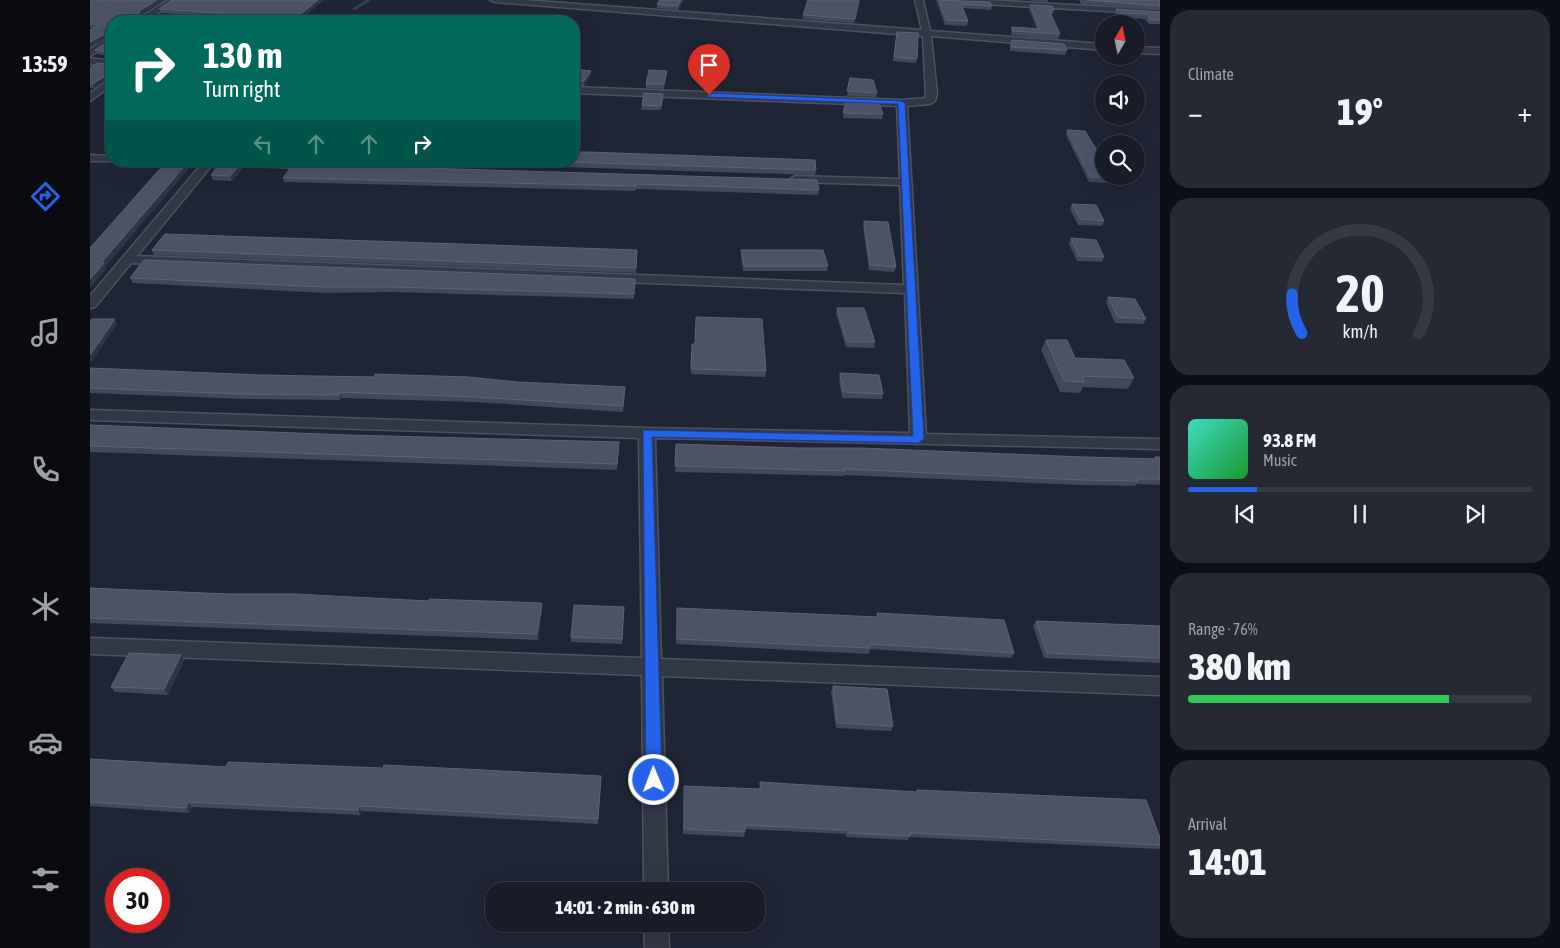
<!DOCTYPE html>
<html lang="en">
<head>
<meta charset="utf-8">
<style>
  :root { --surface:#181c28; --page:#252934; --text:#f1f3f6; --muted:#9fa1a8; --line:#363a45; --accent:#2563eb }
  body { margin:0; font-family:"Asap Condensed",sans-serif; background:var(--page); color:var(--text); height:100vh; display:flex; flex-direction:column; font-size:19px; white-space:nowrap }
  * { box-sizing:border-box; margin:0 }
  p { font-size:16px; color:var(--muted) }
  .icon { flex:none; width:28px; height:28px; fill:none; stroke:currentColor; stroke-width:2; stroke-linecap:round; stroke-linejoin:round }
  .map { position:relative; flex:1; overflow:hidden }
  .side { display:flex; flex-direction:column; gap:10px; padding:10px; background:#0d0f16; width:400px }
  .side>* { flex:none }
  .banner { position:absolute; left:15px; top:15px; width:475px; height:152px; border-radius:20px; box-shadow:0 5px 20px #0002,0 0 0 1px var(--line); background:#00695c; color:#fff; overflow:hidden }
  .needle { width:32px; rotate:9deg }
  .controls { position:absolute; left:1005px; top:15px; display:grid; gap:10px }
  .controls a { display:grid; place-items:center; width:50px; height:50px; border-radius:50%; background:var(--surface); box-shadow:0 5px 20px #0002,0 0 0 1px var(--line); font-size:25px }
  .speed { position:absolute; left:15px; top:868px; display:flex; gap:10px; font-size:25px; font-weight:700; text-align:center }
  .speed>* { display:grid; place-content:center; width:65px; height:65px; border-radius:50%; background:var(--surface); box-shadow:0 5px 20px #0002,0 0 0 1px var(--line); line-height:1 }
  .speed .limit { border:8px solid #d22; background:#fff; color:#111 }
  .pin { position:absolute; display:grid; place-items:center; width:42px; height:42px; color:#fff; margin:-51px -21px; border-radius:50% 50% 50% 0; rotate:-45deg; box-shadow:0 0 5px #0007 }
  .pin .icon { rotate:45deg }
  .me { position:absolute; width:55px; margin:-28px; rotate:359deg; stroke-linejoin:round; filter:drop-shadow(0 0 4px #0008) }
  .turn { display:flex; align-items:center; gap:18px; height:105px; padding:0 15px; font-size:22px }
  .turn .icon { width:65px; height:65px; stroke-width:2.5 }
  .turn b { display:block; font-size:35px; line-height:42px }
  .lanes { display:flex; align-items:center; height:48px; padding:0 15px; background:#0003; justify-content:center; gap:25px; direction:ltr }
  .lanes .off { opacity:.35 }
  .big { font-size:38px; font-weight:800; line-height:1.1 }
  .side .tile { flex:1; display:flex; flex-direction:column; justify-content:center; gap:8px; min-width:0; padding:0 18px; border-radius:20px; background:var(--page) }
  .side .dial { align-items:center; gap:0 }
  .dial svg { height:130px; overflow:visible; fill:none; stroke:var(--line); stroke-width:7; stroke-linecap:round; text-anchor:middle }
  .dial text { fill:var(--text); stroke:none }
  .song { display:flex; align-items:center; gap:15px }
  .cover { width:60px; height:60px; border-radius:8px; background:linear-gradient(135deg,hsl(170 70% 55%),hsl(130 70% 35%)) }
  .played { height:5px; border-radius:2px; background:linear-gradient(90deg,var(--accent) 20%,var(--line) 20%) }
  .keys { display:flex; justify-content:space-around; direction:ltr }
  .heat { display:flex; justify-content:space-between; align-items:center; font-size:28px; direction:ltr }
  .charge { height:8px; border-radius:4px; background:linear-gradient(90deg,#34c759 76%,var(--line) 0) }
  .trip { position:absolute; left:395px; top:882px; width:280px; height:50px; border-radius:20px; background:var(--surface); box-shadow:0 5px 20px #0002,0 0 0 1px var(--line); font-weight:800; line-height:50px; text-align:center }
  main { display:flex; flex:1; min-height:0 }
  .menu { display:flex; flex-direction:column; width:90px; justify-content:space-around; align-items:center; background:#0a0b10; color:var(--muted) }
  .menu .icon { width:35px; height:35px }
  .menu .current { color:var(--accent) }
  .menu b { font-size:22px; color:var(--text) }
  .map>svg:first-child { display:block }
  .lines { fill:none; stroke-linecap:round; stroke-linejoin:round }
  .stream { stroke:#333e5d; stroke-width:3 }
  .street-casing { stroke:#4d5261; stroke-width:3 }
  .street { fill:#333846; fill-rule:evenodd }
  .wall { fill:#41485c }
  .shaded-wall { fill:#2f3548 }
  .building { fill:#4d5367; stroke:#5c6275 }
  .route { fill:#2563eb; stroke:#184099 }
</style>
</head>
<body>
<main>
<nav class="menu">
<b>13:59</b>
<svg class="icon current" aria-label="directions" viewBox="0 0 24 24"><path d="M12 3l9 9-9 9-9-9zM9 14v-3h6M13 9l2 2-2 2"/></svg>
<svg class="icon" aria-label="music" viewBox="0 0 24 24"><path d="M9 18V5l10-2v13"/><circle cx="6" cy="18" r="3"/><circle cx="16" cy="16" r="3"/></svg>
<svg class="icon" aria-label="phone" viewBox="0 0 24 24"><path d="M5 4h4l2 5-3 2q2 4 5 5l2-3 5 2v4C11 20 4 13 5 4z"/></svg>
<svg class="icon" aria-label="climate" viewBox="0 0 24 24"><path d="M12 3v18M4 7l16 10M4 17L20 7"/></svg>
<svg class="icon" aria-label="car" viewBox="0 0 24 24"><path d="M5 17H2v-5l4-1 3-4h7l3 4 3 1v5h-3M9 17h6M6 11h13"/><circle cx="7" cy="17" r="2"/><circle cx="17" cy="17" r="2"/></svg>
<svg class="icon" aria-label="filters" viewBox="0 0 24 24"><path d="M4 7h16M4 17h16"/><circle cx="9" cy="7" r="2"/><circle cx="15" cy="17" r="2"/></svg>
</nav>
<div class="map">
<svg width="1070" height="948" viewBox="0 0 1070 948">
  <rect width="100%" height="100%" fill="#202536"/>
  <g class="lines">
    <path class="stream" d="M264 9 279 0"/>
    <defs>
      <path id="street" d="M78 0H87L65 15 132 19 136 21H51V17Z
        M400 0H434L832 30 825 0H833L840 31 1014 44V50L841 36 847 94 845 101 840 104 817 106 836 434 1070 439V449L565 438 571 659 1070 677V695L572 676 578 891H554L552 675 0 654V638L552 658 549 438 0 420V410L557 428 820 433 815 293 41 263 5 307 0 308V296L111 165 100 164 95 161 251 163 256 166 251 169 122 165 47 256 814 285 810 185 705 182 700 179 705 176 810 179 807 106 484 93V87L812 100 836 98 833 36 404 2Z
        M851 0H896L1070 10V14L855 2Z
        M18 38H21V43L0 56V49Z
        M1046 47 1070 48V54L1046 53Z
        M0 58 21 61V67L0 64Z
        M21 79V86L0 101V93Z
        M0 155 21 156V161H25H0Z
        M554 924H578L579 948H555Z"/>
    </defs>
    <use href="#street" class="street-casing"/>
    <use href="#street" class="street"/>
  </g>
  <path class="wall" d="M0 0 50 15V19L133 18 132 17 71 13 69 9 82 0H234L208 21H21V88L20 89 19 84 21 82 20 78 4 88H0V68L21 64V60L19 59 18 56 7 54 5 50 20 40V37L0 47V30L3 28H0Z
    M594 0 588 10 567 8V4Z
    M769 0 764 23 713 19V15Z
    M846 0H857L902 6 901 10 872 8 878 21 877 26 855 25Z
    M936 0H958L957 2Z
    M989 0H1070V10L991 4Z
    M940 5 964 10 963 14H960L970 34 968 39 921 35 922 27 947 29 939 9Z
    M1026 9 1070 12V24H1059L1055 19 1027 17 1025 13Z
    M807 32 827 59 826 63 803 61Z
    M922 40 977 50 975 55 920 51V44Z
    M484 69 501 75 494 86H484Z
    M577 71 574 89 556 88V84Z
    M760 78 787 93 786 97 757 96Z
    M573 98 571 110H551L552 105Z
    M756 101 793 114 792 119 753 118Z
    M977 130 1023 178 1021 183 999 182 976 135Z
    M282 161H484L726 170 725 175Z
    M151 163 153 168 142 181 123 180 121 175Z
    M203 164 729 190 728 195 546 189 545 191 194 182 193 178Z
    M982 204 1014 221 1012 226 988 225 980 209Z
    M774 221 806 267 804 272 779 270 773 226Z
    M981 238 1014 257 1012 262 987 261 979 244Z
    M62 250H547L546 273 64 255Z
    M651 250 738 266 737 271H653L651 255Z
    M40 278 545 279 544 299 302 292 236 293 43 283Z
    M1018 297 1056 319 1053 324 1025 323 1016 302Z
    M747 308 785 342 784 348 756 347 746 313Z
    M956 340 985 358 1044 378 1038 389 993 387 990 393 970 392 951 350Z
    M601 349 676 371 675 377 601 374Z
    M0 368 535 392 533 412 385 402 251 398 250 400 155 399 0 393Z
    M750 373 793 394 792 399 752 398 749 379Z
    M0 425 529 448 527 470 0 452Z
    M586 444 994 457 1064 459 1065 457H1070V485L1046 484 1045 486 990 485 754 475V476L585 472Z
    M0 588 138 594 339 601 452 603V609L448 640 0 623Z
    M534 607 532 644 481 642V637Z
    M587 608 786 617 787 613 924 653 921 658 780 649 779 654 586 644Z
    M946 621 1070 626V663L954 658 943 626Z
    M91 655 94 660 78 695 25 692 21 687Z
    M743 686 803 726 801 731 746 728 741 692Z
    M0 759 136 767 511 781 508 824 271 811 270 815 102 807 99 813 0 806Z
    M670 782 826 792 827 790 1070 838V848L1068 849 819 837 818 840 756 837V834L655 829 654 837 593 834 594 786 669 789Z"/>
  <path class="shaded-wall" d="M67 0H75L50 15 49 21 48 17 49 11Z
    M228 0H234L208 21H202Z
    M591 0H594L588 10V6Z
    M19 32 21 36 0 47V42Z
    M501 71V75L494 86V81Z
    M20 73 21 77 4 88 2 84Z
    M21 83V88L20 89 19 84Z
    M487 91V95L484 100V95Z
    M99 161 101 166 16 266 17 268 0 288V279L11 263Z
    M151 163 153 168 142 181 140 176Z
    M25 319 27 324 0 364V355Z
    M250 392 251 398 250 400 249 395Z
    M452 603V609L448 640 447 634Z
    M91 655 94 660 78 695 74 689Z
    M511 776V781L508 824V819Z
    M98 802 102 807 99 813 96 808Z
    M269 806 271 811 270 815 268 810Z"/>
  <path class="building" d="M0 0H67L49 11 48 17 50 19 136 18 131 13 69 9 82 0H228L202 21H21V83L19 84 21 82 20 73 2 84H0V68L7 63 21 64V57L18 55 21 52 5 50 20 40 19 32 0 42V30L10 24H0Z
    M570 0H591L588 6 567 4Z
    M718 0H769L765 19 713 15Z
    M849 0 900 2 902 6 871 4 878 21 856 20Z
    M997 0H1070V6Z
    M940 5 962 6 964 10H959L970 34 922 31V27L950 29Z
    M1026 9 1070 12V20H1060L1057 14 1028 13Z
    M807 32 828 33 827 59 804 57Z
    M922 40 974 44 977 50 921 47Z
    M484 69 501 71 494 81H484Z
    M559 70 577 71 574 84H556Z
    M760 78 783 80 787 93 757 91Z
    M484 90 487 91 484 95Z
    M554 93 573 94 571 106 552 105Z
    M756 101 789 103 793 114 753 113Z
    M977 130 995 131 1014 162V176H1022L1023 178 1000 177Z
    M484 152H497L725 160 726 170 443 161H484Z
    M77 161H99L11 263H14L0 279V248Z
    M131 162 151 163 140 176 121 175Z
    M203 164 727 180 729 190 546 184V186L193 178Z
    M982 204 1006 205 1014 221 990 219Z
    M774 221 798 222 806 267 780 265Z
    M75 234 547 250 546 268 62 250Z
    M981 238 1006 240 1014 257 989 256Z
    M651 250H733L738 266H654Z
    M54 260 545 279 544 294 301 287H234L40 278Z
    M1018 297 1045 299 1056 319 1028 317Z
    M747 308H774L785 342H757Z
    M606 317 672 319 676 371 601 369 602 344H605Z
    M2 319H25L0 355V321Z
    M956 340H977L985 358 1034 360 1044 378 992 376 995 382 974 381Z
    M0 368 170 375 284 377 285 374 378 377 427 382 535 387 533 406 384 397 250 392 249 395 153 394 0 388Z
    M750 373 789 375 793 394 753 392Z
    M0 425 258 435 529 442 527 464 0 446Z
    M586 444 708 448H771L994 457 1066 459 1065 457H1070V479H1047L1048 481 992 480 755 469V471L585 466Z
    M0 588 138 594H205L339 601V599L452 603 447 634 0 618Z
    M484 605 534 607 532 639 481 637Z
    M587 608 788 617 787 613 914 620 924 653 780 644V648L587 639Z
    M946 621 1070 626V658L957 653Z
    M39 653 91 655 74 689 21 687Z
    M743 686 797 689 803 726 747 723Z
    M0 759 136 767 138 762 293 768 294 765 511 776 508 819 269 806 268 810 98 802 96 808 0 802Z
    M670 782 828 792 827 790 1056 800 1070 838V845L820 833V836L758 833V830L655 825V832L594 829V786L671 789Z"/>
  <path class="route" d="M619 93 812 101 815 103 834 439 828 443 562 437 572 780 569 785 564 787 558 785 556 780 553 430 823 436 808 104 617 97Z"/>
</svg>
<div class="controls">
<a><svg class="needle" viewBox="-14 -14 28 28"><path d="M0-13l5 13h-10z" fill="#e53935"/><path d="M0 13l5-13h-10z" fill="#9fa1a8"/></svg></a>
<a><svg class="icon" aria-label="sound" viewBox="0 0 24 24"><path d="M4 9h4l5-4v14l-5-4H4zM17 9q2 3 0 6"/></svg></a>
<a><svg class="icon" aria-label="search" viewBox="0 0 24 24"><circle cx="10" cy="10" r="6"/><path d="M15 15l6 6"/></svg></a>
</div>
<div class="speed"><div class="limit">30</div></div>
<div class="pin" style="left:619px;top:95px;background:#d93025"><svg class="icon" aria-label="arrive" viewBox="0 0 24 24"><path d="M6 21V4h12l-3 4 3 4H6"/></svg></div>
<svg class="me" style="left:564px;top:780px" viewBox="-20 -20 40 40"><circle r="17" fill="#2563eb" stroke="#fff" stroke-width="3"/><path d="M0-11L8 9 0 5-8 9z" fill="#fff"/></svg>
<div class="trip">14:01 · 2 min · 630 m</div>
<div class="banner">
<div class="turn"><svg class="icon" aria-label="right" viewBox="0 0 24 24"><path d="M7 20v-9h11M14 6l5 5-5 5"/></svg><div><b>130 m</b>Turn right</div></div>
<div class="lanes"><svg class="icon off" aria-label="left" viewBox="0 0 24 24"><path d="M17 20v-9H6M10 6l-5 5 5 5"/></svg><svg class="icon off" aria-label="ahead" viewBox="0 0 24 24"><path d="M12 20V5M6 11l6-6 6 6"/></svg><svg class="icon off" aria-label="ahead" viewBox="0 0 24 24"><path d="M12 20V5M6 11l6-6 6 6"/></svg><svg class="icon" aria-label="right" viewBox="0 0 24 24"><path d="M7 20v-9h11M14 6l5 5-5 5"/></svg></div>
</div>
</div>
<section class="side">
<div class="tile"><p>Climate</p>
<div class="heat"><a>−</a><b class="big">19°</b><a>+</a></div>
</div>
<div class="tile dial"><svg viewBox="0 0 100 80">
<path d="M14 69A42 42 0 1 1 86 69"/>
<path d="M14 69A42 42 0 0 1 8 45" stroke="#2563eb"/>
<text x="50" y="56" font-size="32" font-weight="700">20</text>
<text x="50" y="72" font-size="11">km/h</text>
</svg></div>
<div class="tile">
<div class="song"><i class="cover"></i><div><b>93.8 FM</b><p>Music</p></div></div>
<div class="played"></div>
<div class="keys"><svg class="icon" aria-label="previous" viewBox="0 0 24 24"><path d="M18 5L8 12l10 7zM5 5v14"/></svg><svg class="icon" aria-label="pause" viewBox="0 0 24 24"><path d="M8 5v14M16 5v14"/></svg><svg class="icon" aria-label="next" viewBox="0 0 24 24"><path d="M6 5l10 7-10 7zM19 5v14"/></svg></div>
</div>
<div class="tile"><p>Range · 76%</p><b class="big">380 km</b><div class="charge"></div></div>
<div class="tile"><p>Arrival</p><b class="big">14:01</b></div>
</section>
</main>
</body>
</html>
